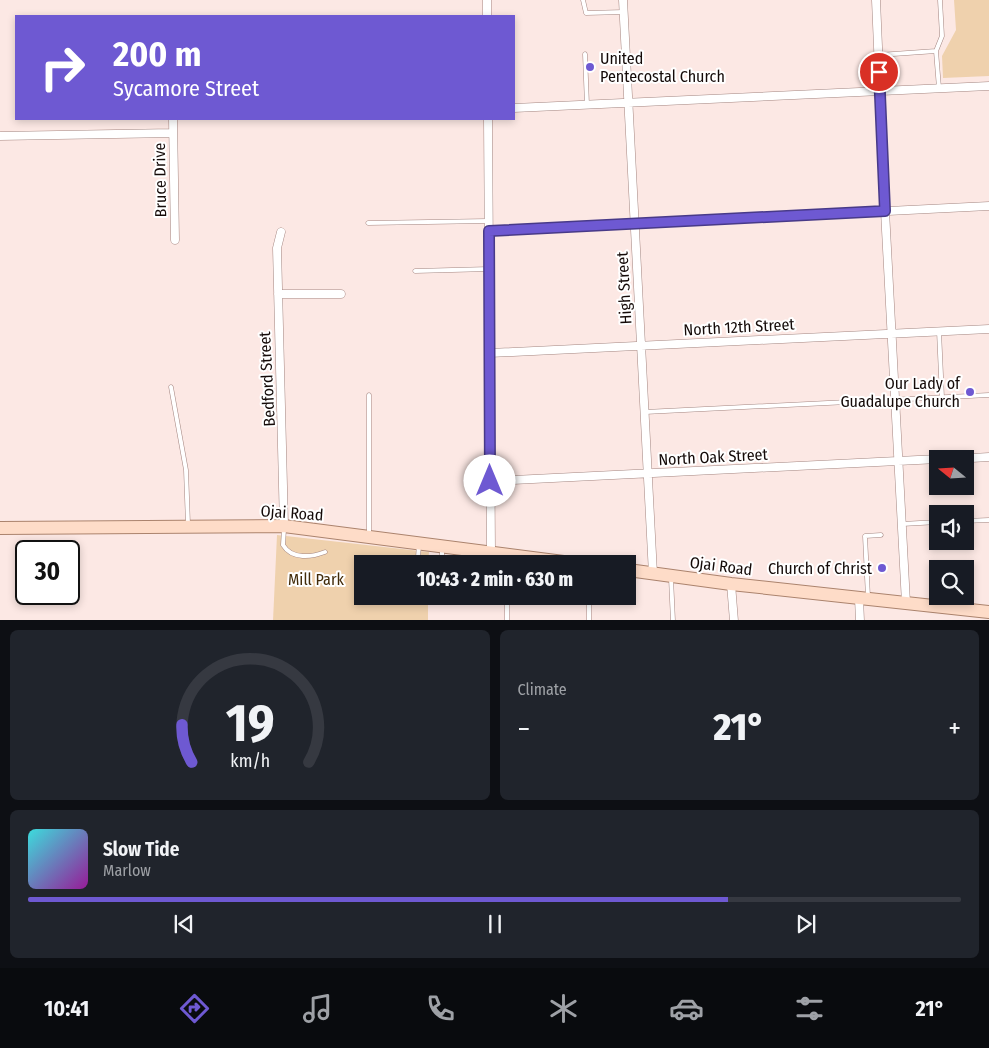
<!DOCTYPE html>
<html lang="en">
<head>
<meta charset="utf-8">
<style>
  :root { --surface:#171b24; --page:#20242c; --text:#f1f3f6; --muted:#9ea1a6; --line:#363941; --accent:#6e59d2 }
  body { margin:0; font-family:"Fira Sans Condensed",sans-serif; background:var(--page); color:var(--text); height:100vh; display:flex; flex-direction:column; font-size:19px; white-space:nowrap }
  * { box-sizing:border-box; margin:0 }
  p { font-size:16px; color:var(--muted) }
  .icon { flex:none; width:28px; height:28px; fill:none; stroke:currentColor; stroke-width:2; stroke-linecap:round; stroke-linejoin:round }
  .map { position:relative; height:620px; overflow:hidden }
  .sheet { display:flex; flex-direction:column; gap:10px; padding:10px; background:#0d0f14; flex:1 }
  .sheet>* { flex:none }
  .top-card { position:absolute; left:15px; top:15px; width:500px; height:105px; border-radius:0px; box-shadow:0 2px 8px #0003; background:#6e59d2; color:#fff; overflow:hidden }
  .needle { width:32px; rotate:288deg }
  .tools { position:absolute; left:929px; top:450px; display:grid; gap:10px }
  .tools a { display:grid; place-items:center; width:45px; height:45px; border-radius:0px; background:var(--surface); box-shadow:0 2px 8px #0003; font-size:25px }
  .speed { position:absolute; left:15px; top:540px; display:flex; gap:10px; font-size:25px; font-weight:700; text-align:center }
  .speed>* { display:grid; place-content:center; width:65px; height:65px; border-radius:50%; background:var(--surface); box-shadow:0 2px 8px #0003; line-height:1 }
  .speed .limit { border:2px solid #111; border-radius:8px; background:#fff; color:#111 }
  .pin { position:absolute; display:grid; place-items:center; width:42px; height:42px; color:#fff; margin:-21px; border:2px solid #fff; border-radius:50%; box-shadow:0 1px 5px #0007 }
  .me { position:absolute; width:55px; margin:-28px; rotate:0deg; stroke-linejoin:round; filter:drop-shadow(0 0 4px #0008) }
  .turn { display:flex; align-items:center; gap:18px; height:105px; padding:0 15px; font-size:22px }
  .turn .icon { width:65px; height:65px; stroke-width:2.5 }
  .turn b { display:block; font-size:35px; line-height:42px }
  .big { font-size:38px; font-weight:800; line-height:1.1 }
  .sheet .widget { flex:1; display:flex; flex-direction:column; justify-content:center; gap:8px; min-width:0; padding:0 18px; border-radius:8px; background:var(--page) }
  .sheet .dial { align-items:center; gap:0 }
  .dial svg { height:130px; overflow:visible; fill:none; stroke:var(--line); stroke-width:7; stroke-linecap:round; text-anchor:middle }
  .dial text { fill:var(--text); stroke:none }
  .song { display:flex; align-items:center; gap:15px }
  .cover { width:60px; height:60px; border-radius:8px; background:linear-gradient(135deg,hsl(180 70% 55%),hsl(300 70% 35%)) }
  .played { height:5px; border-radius:2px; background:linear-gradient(90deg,var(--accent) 75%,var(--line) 75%) }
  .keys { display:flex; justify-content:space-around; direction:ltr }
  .heat { display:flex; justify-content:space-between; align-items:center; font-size:28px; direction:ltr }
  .sheet .tiles { flex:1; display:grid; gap:10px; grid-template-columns:1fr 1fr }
  .widget:last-child { grid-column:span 2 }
  .trip { position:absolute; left:354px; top:555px; width:282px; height:50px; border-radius:0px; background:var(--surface); box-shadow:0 2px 8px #0003; font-weight:800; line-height:50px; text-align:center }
  .tab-bar { display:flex; height:80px; justify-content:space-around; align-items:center; background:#090b0e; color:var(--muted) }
  .tab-bar .icon { width:35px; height:35px }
  .tab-bar .active { color:var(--accent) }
  .tab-bar b { font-size:22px; color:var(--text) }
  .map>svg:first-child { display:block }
  .green { fill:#efd1ad }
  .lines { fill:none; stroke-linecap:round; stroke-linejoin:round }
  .lane-casing { stroke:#a48681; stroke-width:5 }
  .street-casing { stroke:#a48681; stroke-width:9 }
  .primary-casing { stroke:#ab836d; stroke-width:14 }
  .lane { stroke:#fff; stroke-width:4 }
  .street { stroke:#fff; stroke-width:8 }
  .primary { stroke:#fedcc8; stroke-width:12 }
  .route-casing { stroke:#483a88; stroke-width:12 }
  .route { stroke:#6e59d2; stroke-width:9 }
  .poi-dot { fill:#6e59d2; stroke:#fff; stroke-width:2 }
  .labels { text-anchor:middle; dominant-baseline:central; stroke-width:4; stroke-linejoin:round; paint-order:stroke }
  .poi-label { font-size:16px; fill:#140a08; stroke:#fff; text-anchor:end }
  .street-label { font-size:16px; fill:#140a08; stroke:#fff }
  .park-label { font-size:16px; fill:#422b09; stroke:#fff }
</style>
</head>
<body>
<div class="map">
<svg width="989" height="621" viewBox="0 0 989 621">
  <rect width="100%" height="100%" fill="#fce8e4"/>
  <path class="green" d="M954 0H989V76L943 78 942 56 956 30Z
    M277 535 429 552 428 564H362V596H428V620L273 621Z"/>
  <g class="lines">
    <defs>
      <path id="lane" d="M583 0 586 13 624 12
        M585 54 587 105
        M879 55 936 51
        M939 88 936 51 942 36 940 0
        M368 223 488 221
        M415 271 489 269
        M939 331 942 398
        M171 387 186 470 188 524
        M369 395V534
        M645 412 989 395
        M965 521 989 520
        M902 524 938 522
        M284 529 283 545C292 560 312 557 325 552
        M442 549V564
        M413 562 418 557 419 545
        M671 578 673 621
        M589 596V621
        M868 597 865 536 881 535
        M507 621V596"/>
      <path id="street" d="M487 0V16
        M623 0 653 574
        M876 0 885 211 906 603
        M514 108 989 86
        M173 119 175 240
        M488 119 491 552
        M0 136 173 133
        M489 231 989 206
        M281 232 277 248 284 526
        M278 294H341
        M490 353 989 329
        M955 459 989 457
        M491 481 938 459
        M731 584 734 621
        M859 598 860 621"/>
      <path id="primary" d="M0 528 284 526 579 564
        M628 570 731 584 989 612"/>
    </defs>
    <use href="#lane" class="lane-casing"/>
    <use href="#street" class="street-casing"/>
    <use href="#primary" class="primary-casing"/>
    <use href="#lane" class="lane"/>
    <use href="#street" class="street"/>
    <use href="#primary" class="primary"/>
  </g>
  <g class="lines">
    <defs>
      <path id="route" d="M490 481 489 231 885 211 879 72"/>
    </defs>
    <use href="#route" class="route-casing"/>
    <use href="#route" class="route"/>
  </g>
  <g class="poi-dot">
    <circle cx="590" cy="67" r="5"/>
    <circle cx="970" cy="392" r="5"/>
    <circle cx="882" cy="568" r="5"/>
  </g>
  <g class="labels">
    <g class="poi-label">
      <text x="600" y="58" text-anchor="start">United<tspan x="600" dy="18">Pentecostal Church</tspan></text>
      <text x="960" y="383">Our Lady of<tspan x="960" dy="18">Guadalupe Church</tspan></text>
      <text x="872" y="568">Church of Christ</text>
    </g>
    <g class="street-label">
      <text transform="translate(160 180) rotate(-91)">Bruce Drive</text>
      <text transform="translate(624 288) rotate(-93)">High Street</text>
      <text transform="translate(739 327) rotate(-3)">North 12th Street</text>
      <text transform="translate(267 379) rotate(-93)">Bedford Street</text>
      <text transform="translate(713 457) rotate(-3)">North Oak Street</text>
      <text transform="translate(292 513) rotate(4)">Ojai Road</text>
      <text transform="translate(721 566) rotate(7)">Ojai Road</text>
    </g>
    <g class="park-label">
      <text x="316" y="579">Mill Park</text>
    </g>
  </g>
</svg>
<div class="tools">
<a><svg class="needle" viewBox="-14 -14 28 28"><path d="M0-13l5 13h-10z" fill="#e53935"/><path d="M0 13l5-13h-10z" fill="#9ea1a6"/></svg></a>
<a><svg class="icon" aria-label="sound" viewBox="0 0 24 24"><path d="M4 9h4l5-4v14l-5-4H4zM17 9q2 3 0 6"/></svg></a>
<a><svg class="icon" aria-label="search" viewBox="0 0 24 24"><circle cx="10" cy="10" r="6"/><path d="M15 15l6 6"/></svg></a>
</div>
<div class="speed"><div class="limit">30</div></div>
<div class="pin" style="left:879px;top:72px;background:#d93025"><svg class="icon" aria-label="arrive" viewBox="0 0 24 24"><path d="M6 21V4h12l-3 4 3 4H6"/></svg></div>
<svg class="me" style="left:490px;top:481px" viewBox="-20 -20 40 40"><circle r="19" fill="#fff"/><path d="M0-13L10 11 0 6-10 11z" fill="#6e59d2"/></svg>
<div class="trip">10:43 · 2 min · 630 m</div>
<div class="top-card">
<div class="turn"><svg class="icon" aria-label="right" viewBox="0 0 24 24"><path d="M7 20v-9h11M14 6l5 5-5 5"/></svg><div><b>200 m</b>Sycamore Street</div></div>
</div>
</div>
<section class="sheet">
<div class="tiles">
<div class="widget dial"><svg viewBox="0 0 100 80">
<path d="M14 69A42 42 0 1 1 86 69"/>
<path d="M14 69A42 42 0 0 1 8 46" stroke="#6e59d2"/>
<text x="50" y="56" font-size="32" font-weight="700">19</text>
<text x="50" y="72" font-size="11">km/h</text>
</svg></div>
<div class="widget"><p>Climate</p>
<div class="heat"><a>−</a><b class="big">21°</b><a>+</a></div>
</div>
<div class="widget">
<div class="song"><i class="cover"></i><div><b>Slow Tide</b><p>Marlow</p></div></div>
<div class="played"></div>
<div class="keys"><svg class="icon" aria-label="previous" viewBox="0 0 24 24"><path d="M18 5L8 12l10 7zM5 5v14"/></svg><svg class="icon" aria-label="pause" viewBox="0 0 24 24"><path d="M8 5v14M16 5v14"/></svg><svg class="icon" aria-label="next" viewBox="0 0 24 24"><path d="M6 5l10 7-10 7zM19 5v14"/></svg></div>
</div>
</div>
</section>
<nav class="tab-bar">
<b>10:41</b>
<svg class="icon active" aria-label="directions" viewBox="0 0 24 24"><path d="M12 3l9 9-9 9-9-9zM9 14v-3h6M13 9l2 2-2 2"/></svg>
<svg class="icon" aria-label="music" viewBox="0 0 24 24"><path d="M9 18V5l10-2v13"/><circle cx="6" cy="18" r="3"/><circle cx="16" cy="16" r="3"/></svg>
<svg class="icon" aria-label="phone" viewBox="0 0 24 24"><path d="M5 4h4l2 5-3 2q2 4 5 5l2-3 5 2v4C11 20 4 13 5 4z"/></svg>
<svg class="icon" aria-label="climate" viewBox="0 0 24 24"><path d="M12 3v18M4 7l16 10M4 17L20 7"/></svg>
<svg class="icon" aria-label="car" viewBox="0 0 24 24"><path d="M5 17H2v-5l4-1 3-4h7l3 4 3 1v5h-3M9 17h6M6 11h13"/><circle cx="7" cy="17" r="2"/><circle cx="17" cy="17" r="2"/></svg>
<svg class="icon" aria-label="filters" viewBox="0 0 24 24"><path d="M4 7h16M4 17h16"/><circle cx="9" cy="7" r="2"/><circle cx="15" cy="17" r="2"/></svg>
<b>21°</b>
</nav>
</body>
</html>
